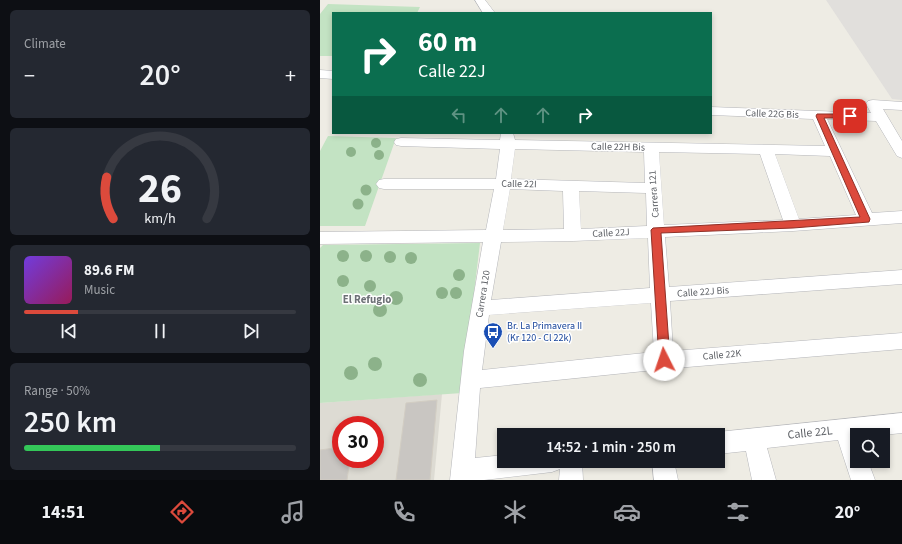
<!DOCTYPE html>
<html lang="en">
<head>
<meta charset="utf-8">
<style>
  :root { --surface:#171b24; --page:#242831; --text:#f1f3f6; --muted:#9ea1a6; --line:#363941; --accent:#dc4a3c }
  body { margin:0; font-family:"Source Sans 3",sans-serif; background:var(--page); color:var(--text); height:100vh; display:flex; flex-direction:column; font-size:15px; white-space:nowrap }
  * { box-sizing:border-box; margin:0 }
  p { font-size:13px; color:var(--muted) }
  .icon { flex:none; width:22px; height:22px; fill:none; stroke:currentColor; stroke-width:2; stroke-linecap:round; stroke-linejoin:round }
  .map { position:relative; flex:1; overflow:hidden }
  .details { display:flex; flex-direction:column; gap:10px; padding:10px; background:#0d0f14; width:320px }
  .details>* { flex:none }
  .hud { position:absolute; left:12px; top:12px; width:380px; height:122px; border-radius:0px; box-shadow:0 2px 6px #0003; background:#0b6e4f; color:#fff; overflow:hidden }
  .buttons { position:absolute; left:530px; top:428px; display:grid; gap:8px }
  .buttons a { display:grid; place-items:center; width:40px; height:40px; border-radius:0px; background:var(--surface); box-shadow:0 2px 6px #0003; font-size:20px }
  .speed { position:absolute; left:12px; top:416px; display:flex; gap:8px; font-size:20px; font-weight:700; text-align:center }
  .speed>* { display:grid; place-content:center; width:52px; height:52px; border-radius:50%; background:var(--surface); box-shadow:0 2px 6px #0003; line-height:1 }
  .speed .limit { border:6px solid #d22; background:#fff; color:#111 }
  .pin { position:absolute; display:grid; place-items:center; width:34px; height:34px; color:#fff; margin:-17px; border-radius:8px; box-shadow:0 2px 6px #0006 }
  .me { position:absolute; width:44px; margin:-22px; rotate:356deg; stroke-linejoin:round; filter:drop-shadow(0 0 3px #0008) }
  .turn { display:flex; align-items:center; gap:14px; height:84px; padding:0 20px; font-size:18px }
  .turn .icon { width:52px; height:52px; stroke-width:2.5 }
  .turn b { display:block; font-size:28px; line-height:34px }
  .lanes { display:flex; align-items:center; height:38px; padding:0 20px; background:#0003; justify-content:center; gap:20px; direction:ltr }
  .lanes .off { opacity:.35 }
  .big { font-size:30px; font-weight:600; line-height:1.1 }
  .details .card { flex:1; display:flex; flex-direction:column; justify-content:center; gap:6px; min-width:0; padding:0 14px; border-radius:6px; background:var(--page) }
  .details .dial { align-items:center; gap:0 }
  .dial svg { height:104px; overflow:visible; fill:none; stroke:var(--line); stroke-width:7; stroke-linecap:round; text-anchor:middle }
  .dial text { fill:var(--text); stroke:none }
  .song { display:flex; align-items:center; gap:12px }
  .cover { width:48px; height:48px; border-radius:6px; background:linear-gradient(135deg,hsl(260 70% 55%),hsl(330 70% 35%)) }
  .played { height:4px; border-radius:2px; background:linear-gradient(90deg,var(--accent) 20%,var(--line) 20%) }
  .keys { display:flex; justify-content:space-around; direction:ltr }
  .heat { display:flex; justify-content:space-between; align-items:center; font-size:22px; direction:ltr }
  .charge { height:6px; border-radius:3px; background:linear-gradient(90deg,#34c759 50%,var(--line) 0) }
  .trip { position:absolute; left:177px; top:428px; width:228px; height:40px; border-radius:0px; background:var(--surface); box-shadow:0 2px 6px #0003; font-weight:600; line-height:40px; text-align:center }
  .menu { display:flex; height:64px; justify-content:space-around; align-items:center; background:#090b0e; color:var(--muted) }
  .menu .icon { width:28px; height:28px }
  .menu .active { color:var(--accent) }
  .menu b { font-size:18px; color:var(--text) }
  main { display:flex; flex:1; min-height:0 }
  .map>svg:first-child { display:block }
  .industrial { fill:#e1dfdc }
  .education { fill:#dddbd3; fill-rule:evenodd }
  .green { fill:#c3e3c3 }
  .building { fill:#c9c6c2; stroke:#d2cdc3 }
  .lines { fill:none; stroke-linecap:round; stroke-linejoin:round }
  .minor-casing { stroke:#b5b6ba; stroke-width:1 }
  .minor { fill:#fff; fill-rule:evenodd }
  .tree { fill:#8cb28a }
  .route { fill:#dc4a3c; stroke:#8f3027 }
  .labels { text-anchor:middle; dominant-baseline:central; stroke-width:3; stroke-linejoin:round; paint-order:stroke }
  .street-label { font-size:10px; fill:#5c5f64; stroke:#fff }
  .transit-label { font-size:10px; fill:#164399; stroke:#fff; text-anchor:start }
  .neighbourhood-label { font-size:11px; font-weight:bold; fill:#6d7176; stroke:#fff }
  .near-street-label { font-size:12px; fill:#5c5f64; stroke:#fff }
</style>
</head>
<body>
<main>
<section class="details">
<div class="card"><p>Climate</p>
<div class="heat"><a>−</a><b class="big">20°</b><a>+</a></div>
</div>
<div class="card dial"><svg viewBox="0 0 100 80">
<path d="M14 69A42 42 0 1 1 86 69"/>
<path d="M14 69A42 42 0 0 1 9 37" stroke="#dc4a3c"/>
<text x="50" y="56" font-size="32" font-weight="700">26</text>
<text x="50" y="72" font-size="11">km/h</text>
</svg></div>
<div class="card">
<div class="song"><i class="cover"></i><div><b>89.6 FM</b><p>Music</p></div></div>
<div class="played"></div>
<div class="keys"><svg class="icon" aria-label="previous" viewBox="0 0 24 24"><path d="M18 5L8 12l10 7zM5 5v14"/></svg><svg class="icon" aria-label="pause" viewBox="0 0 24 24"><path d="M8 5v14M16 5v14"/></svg><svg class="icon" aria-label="next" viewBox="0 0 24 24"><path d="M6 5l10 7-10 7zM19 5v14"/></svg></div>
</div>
<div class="card"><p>Range · 50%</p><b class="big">250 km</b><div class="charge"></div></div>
</section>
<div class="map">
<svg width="582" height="480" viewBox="0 0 582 480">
  <rect width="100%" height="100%" fill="#eeece4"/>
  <path class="industrial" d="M506 0H582V100L572 99Z"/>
  <path class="education" d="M122 394 114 480H0V403ZM21 425H55V459H21Z"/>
  <path class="green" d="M8 4 100 7 97 13H13V56H0V14Z
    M8 136 76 138 45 226H0V151Z
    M160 243 142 393 0 403V248L3 245Z"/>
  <path class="building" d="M117 400 110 480H76L86 403Z
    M21 447V459H30L27 480H0V450Z"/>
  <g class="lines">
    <defs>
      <path id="minor" d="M155 0H165L175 13H163Z
        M0 70 13 71V79L0 78Z
        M553 100 582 102V110L563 109 582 141V158L577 156 556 121 507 119 552 213 582 211V223L473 231 345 237 349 287 582 270V284L350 301 353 351 582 333V349L344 369 160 388 155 458 184 455V461H262L263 480H239L240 469 232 472 164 480H130L144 351 163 242 0 244V232L166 230 174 189H64L59 188 56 184 59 180 64 179H176L180 149 81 146 76 145 74 142 76 139 81 138 180 140 181 133H193L195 140 505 146 493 119 391 115V107L551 113 546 104 548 101ZM195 149 324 152 325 183 191 179ZM339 152 440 154 463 220 344 225ZM455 154 510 156 536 215 479 219ZM190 189 243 191 244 229 183 230ZM259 191 326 193 327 226 261 229ZM328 238 330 288 171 300 181 242 253 241ZM331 303 334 352 162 370 169 315Z
        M582 413V433L563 435H537V461H548L555 480H531L518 440 447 448 456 480H432L426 451 398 454V435H391L398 432Z
        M332 461H354L358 480H334Z"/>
    </defs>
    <use href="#minor" class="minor-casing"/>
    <use href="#minor" class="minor"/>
  </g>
  <g class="tree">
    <circle cx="56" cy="143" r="5"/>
    <circle cx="31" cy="152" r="5"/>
    <circle cx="59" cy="155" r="5"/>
    <circle cx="46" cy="190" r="5.5"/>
    <circle cx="38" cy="204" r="5.5"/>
    <circle cx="23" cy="256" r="6"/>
    <circle cx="46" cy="256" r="6"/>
    <circle cx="70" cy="257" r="6"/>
    <circle cx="91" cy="258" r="6"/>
    <circle cx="139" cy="275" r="6"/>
    <circle cx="23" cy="281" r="6"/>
    <circle cx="50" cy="286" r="6"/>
    <circle cx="122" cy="293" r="6"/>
    <circle cx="136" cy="293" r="6"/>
    <circle cx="76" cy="298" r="7"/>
    <circle cx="60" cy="310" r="7"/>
    <circle cx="55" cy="364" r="7"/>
    <circle cx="31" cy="373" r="7"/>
    <circle cx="100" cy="380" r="7"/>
  </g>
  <path class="route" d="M497 114H530L534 116 530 118H504L550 219 549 222 473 228 341 233 350 360 348 363 344 365 340 363 339 360 331 230 333 228 540 217 496 116Z"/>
  <defs>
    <symbol id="bus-pin" viewBox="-11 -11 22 30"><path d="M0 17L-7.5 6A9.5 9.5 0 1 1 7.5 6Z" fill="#1a4fb4" stroke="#fff"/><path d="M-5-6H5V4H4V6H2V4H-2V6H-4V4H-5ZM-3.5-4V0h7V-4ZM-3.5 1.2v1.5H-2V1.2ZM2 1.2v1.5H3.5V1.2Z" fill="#fff"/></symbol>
  </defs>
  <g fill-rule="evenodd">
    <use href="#bus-pin" x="162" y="321" width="22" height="30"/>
  </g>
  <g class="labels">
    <g class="street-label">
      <text transform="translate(452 114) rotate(2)">Calle 22G Bis</text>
      <text transform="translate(298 147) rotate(1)">Calle 22H Bis</text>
      <text transform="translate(199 184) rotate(1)">Calle 22I</text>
      <text transform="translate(334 194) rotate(-94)">Carrera 121</text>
      <text transform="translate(291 233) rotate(-3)">Calle 22J</text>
      <text transform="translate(383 292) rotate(-4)">Calle 22J Bis</text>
      <text transform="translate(163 294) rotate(-81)">Carrera 120</text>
      <text transform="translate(402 355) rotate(-5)">Calle 22K</text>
    </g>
    <g class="transit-label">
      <text x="187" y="326">Br. La Primavera II<tspan x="187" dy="12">(Kr 120 - Cl 22k)</tspan></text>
    </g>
    <g class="neighbourhood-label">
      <text x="47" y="299">El Refugio</text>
    </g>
    <g class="near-street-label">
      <text transform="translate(490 433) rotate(-6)">Calle 22L</text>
    </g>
  </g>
</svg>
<div class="buttons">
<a><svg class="icon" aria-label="search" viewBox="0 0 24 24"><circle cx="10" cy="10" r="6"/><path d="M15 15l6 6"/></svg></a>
</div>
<div class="speed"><div class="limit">30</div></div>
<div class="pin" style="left:530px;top:116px;background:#d93025"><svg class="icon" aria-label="arrive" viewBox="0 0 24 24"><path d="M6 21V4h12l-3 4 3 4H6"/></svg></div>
<svg class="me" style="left:344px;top:360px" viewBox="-20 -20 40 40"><circle r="19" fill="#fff"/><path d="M0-13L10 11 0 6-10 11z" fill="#dc4a3c"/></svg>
<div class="trip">14:52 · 1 min · 250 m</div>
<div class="hud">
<div class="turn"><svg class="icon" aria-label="right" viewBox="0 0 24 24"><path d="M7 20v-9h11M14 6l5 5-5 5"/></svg><div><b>60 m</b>Calle 22J</div></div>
<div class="lanes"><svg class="icon off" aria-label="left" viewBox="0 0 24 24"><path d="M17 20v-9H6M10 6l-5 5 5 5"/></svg><svg class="icon off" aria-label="ahead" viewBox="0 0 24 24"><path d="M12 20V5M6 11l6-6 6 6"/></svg><svg class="icon off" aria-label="ahead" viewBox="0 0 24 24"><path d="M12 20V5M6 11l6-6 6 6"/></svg><svg class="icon" aria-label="right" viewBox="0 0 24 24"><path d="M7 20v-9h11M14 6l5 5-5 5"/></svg></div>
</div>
</div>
</main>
<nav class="menu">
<b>14:51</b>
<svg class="icon active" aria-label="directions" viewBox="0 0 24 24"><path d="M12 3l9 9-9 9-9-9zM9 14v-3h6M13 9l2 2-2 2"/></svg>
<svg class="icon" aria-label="music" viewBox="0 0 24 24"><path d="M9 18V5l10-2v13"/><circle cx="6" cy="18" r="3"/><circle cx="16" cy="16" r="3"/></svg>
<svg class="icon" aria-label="phone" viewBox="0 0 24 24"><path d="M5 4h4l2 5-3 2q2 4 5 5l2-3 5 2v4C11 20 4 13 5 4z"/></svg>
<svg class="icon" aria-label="climate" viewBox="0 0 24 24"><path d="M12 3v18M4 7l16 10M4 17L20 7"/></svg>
<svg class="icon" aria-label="car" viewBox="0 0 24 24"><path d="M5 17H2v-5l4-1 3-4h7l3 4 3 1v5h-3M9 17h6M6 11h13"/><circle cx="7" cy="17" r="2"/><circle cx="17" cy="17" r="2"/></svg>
<svg class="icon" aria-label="filters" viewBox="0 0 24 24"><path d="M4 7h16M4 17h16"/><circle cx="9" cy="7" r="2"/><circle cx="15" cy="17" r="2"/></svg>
<b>20°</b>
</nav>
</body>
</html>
